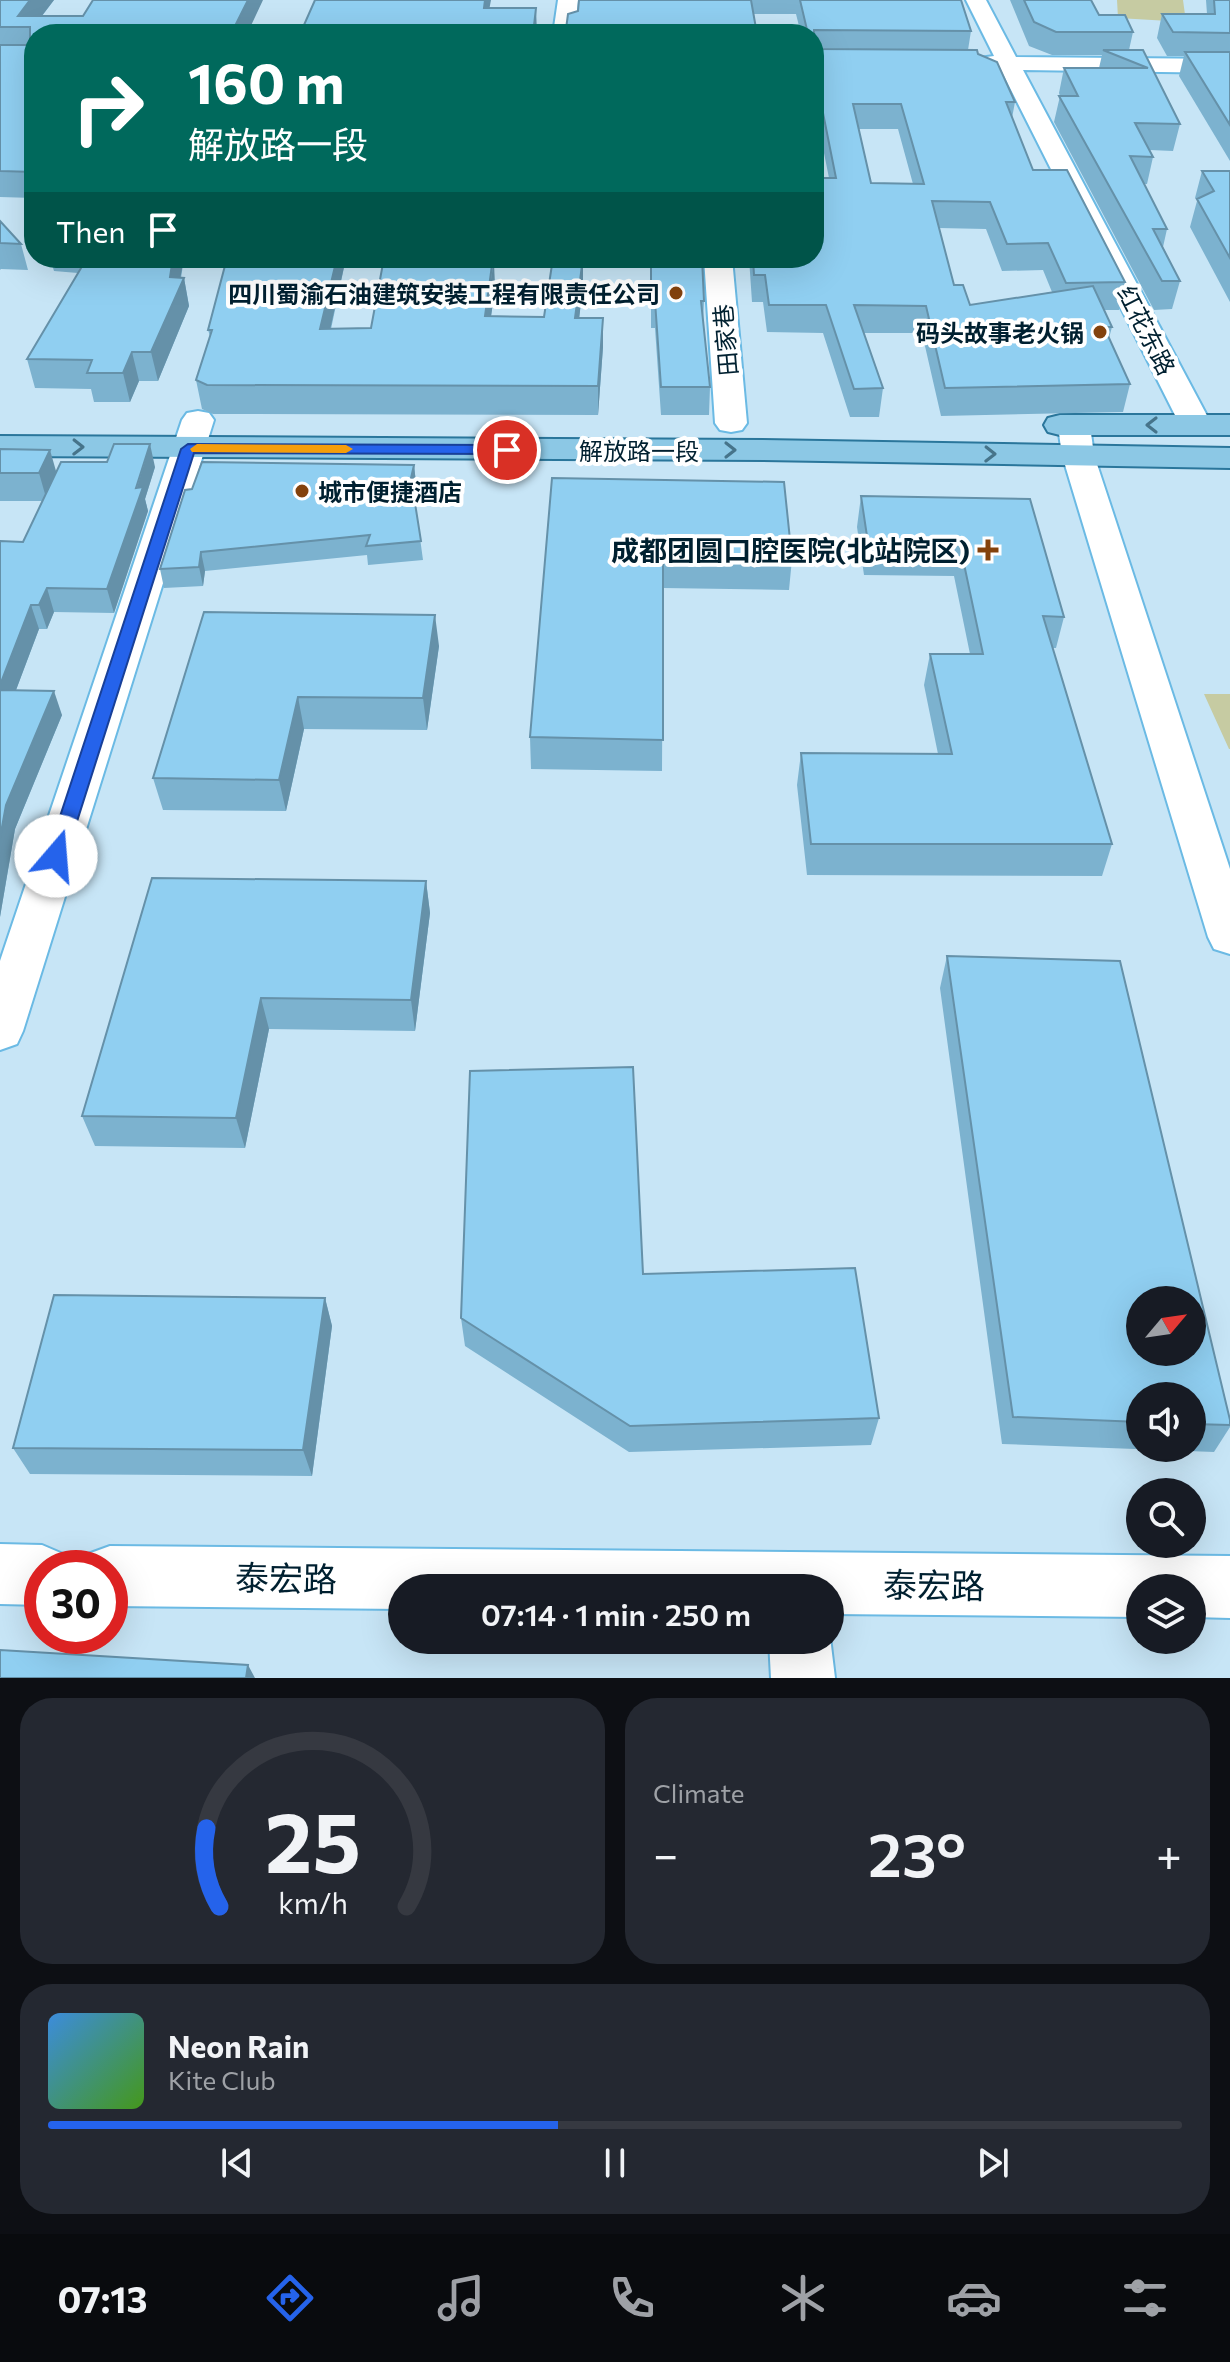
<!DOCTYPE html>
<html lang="en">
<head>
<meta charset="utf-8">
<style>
  :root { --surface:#171b24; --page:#242831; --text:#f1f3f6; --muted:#9ea1a6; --line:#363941; --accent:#2563eb }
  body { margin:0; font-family:Commissioner,"Noto Sans SC",sans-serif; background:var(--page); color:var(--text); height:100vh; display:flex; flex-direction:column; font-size:30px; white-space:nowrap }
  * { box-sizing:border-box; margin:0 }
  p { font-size:26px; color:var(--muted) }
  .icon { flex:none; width:44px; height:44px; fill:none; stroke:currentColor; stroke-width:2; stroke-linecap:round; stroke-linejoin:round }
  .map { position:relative; height:1678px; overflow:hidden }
  .sheet { display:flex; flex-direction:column; gap:20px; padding:20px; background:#0d0f14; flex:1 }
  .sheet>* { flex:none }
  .hud { position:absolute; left:24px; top:24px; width:800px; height:244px; border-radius:32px; box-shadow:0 8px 32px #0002; background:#00695c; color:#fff; overflow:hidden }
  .needle { width:52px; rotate:61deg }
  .fabs { position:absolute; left:1126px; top:1286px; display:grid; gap:16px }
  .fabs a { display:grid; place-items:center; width:80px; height:80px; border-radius:50%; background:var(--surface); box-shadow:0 8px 32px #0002; font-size:40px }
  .speed { position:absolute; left:24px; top:1550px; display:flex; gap:16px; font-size:40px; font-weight:700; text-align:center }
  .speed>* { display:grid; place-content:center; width:104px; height:104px; border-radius:50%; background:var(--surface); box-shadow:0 8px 32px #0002; line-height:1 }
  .speed .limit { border:12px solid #d22; background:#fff; color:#111 }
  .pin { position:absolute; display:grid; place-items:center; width:68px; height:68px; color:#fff; margin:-34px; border:4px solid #fff; border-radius:50%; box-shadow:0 2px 8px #0007 }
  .me { position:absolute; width:88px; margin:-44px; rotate:18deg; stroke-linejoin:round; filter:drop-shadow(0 0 6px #0008) }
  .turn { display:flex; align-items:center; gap:28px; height:168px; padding:0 32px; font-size:36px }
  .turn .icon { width:104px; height:104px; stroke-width:2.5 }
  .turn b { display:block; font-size:56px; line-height:68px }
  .then { display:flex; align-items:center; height:76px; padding:0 32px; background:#0003; gap:16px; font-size:30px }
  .big { font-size:60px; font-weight:600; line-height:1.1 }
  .sheet .card { flex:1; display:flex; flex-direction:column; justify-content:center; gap:12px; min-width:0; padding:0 28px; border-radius:32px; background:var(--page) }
  .sheet .dial { align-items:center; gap:0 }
  .dial svg { height:208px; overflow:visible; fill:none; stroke:var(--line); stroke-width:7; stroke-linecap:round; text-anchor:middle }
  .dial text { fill:var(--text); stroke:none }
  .song { display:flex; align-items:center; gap:24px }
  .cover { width:96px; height:96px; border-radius:12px; background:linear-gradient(135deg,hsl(210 70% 55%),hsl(100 70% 35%)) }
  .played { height:8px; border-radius:4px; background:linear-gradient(90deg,var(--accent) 45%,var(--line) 45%) }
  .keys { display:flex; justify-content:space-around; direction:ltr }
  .heat { display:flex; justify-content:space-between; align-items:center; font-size:44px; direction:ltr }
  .sheet .tiles { flex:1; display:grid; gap:20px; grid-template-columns:1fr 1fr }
  .card:last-child { grid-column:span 2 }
  .trip { position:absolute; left:388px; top:1574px; width:456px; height:80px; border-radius:40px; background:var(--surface); box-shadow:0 8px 32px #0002; font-weight:600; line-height:80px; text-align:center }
  .tabs { display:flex; height:128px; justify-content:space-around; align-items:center; background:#090b0e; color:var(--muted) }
  .tabs .icon { width:56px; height:56px }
  .tabs .on { color:var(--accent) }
  .tabs b { font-size:36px; color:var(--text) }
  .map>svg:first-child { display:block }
  .green { fill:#c6cba2 }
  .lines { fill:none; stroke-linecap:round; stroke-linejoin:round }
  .minor-casing { stroke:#6bbae4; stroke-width:4 }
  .major-casing { stroke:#2a769b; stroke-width:4 }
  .minor { fill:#fff; fill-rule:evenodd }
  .major { fill:#8cc8e5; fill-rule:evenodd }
  .wall { fill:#7cb2cf; fill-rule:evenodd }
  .shaded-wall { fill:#6591a9 }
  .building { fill:#90cff1; stroke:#6591a9; stroke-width:2; fill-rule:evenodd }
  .oneway { stroke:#46748a }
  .route { fill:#2563eb; stroke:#184099; stroke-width:2 }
  .slow { fill:#f59e0b }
  .poi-dot { fill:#83420d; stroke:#fff; stroke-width:3 }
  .labels { text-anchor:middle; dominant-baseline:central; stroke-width:8; stroke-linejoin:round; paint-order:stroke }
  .far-poi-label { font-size:24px; font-weight:bold; fill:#002030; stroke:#fff; text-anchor:end }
  .far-street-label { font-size:24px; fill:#002030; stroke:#fff }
  .poi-label { font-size:28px; font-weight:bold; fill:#002030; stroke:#fff; text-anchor:end }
  .near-street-label { font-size:34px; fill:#002030; stroke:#fff }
</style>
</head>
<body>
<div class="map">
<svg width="1230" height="1678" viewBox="0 0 1230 1678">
  <rect width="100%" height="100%" fill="#c7e5f6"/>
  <path class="green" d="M1117 0H1183L1186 22 1118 18Z
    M1204 694H1230V749H1229Z"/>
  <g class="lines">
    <defs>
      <path id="minor" d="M558 0H578L575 34H553Z
        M966 0H986L1016 57 1230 59V73L1023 70 1212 425 1207 432 1196 434 1185 432 1180 425 1001 70 979 68 976 63 979 58 994 56Z
        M704 258H732L747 423 742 430 731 432 720 430 715 423Z
        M198 411 209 413 214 420 23 1031 17 1044 0 1050V961L182 420 187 413Z
        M1074 417 1085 419 1090 426 1094 455 1230 869V954L1214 949 1208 937 1062 455 1058 426 1063 419Z
        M0 1544 42 1545 63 1554 69 1568H42V1605L0 1604Z
        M110 1546 1230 1556V1618L1192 1617V1588H1140V1617L830 1614V1588H402V1609L110 1606V1568H83L88 1554Z
        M830 1637 835 1678H771L769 1640H830Z"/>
      <path id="major" d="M1060 415H1230V435H1060L1048 432 1044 425 1048 418Z
        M0 436 763 440 1230 448V468L763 460 0 456Z"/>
    </defs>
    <use href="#minor" class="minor-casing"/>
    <use href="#major" class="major-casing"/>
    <use href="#minor" class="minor"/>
    <use href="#major" class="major"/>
  </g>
  <path class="wall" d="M0 0H54L42 16H83L263 0 34 34V198L0 197Z
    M579 0H961L971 31 968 50 978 54 1015 102 1012 118 1033 170 1125 282 1119 310H1104L1112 327 1109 338 1130 384 1123 412 941 416 922 333H864L883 388 879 417H850L823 333 767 332 763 302H752L749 258H814L829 178 819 128H814V34H801L796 14H754L757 34H566V29L578 11ZM859 129H898L913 184 871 183ZM939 228 986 229 1002 271 1043 270 1052 292 970 305 954 285Z
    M1010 0H1091L1099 15 1133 32 1129 50H1143L1180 124 1173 151 1150 150 1153 157 1147 184H1144L1167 229 1163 247 1180 281 1172 309 1154 310 1054 122 1060 96 1059 93 1064 68H1099L1102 55H1052L1029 46Z
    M1206 0H1230V161L1179 76 1184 56H1167L1157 38 1162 14H1207Z
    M1202 171H1230V302L1190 227 1197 201 1195 198Z
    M0 221 21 244 28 270 1 269 0 270Z
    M50 258H184L181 278H184L189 306 158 381H139L130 402H94L91 389 35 388 27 359 78 273 54 271Z
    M346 258 331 329 371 328 493 258 495 289 491 316 544 317 583 258V285L579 318H603V347L598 415 213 414 202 409 196 380 210 336 208 330Z
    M651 258 704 301 703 323 710 387 709 415H661L655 328H651Z
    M0 449 56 472 155 467 145 499 148 511 114 613 54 612 47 629H39L16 690 62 715 15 829 0 917V541L23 542 42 501H0Z
    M414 465 416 483 414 494 423 560 368 565 367 555 205 571 203 586 164 588 160 569Z
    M552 478 792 559 789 590 663 588 662 771 531 769 530 737Z
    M861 496 1030 499 1064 617 1056 648H1052L1112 844 1102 876 807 875 797 785 801 753 938 754 924 685 930 654H970L954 576 864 575 857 527Z
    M204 612 439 646 427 730 304 729 286 811 163 810 153 778Z
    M426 881 430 913 415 1031 269 1029 245 1148 95 1146 82 1116Z
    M947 956 1230 1425V1427L1214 1452 1002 1444 940 988ZM1140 1396H1192V1448H1140Z
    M643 1274 879 1418 871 1445 629 1452 465 1346 461 1318Z
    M325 1298 332 1326 312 1476 30 1474 13 1448Z"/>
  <path class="shaded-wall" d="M30 0H54L31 30 30 27 18 16Z
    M248 0H263L247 34H231Z
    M485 0H491L485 32 484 8Z
    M536 8 537 34H533Z
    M173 258H184L178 290 184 278 189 306 158 381 151 352Z
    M337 258H346L324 357 320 329Z
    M583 258V285L576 346 575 318Z
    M494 261 495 289 487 344 485 316Z
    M603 318V347L598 415V386Z
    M132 352 139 381 130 402 123 373Z
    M150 444 155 467 145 499 148 511 114 613 107 589Z
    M50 450 58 478 47 501 39 473Z
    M414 465 416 483 413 496 411 478Z
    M201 552 205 571 203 586 199 567Z
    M47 588 54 612 47 629 39 605Z
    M31 605 39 629 7 714 0 696V685Z
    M435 615 439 646 427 730 423 698Z
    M54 691 62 715 15 829 0 917V838L6 805Z
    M298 697 304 729 286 811 279 780Z
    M426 881 430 913 415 1031 411 1000Z
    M261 998 269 1029 245 1148 236 1118Z
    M325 1298 332 1326 312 1476 303 1450Z
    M248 1665 255 1678H246Z"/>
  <path class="building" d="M0 0H30L18 16H83L93 0H248L231 34H34V172L0 171V45H30V27H0Z
    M315 0H485L484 8H536L533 34H300Z
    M579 0H751L757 34H626L632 29H566L568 14 578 11Z
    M800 0H961L971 31 814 30V34H808Z
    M1024 0H1091L1099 15H1125L1133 32H1056L1034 22Z
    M1214 0H1230V33L1173 32 1162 14H1215Z
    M814 47 816 49 977 50 978 54 997 62 1015 102H1006L1033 170H1067L1125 282 1066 283 1048 243 1007 244 990 202 932 201 954 285H963L970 305 1093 286 1112 327H1104L1130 384 945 388 926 306 854 305 883 388 854 389 826 305H769L765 275H754L753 258H814V178H836L821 103H814ZM853 104H901L924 184 871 183Z
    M1103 50H1143L1180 124 1135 123 1153 157 1130 156 1167 229H1153L1180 281H1162L1059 96H1078L1064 68H1148Z
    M1185 52H1230V125Z
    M1202 171H1230V258L1197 199 1214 191Z
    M0 221 21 244 0 243Z
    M87 258H173L170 277 184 278 151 352H132L123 373H87L92 360 27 359Z
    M227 258H337L320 329 371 328 384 258H493L485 316 544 317 553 258H583L575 318H603L598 386 207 385 196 380 212 330H208Z
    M651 258H702L704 301H701L710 387H661L655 301 651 300Z
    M114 444H150L136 488 143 487 107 589 47 588 39 605H31L0 685V541L23 542 61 462H107Z
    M0 449 50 450 39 473H0Z
    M202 462 414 465 411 478 421 541 366 546 370 535 201 552 199 567 160 569 185 490 192 489Z
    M552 478 784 482 792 559 663 557V740L530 737Z
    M861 496 1030 499 1064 617 1043 616 1112 844H811L801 753 952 754 930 654H983L960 545 868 543Z
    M204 612 435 615 423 698 298 697 279 780 153 778Z
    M0 690 54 691 6 805 0 838Z
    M152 878 426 881 411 1000 261 998 236 1118 82 1116Z
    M947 956 1120 961 1230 1420V1425L1192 1424V1396H1140V1422L1013 1417ZM1140 1300H1192V1352H1140Z
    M633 1067 643 1274 855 1268 879 1418 630 1426 461 1318 470 1071Z
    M54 1295 325 1298 303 1450 13 1448Z
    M0 1650 248 1665 246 1678H0Z"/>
  <defs><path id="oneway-chevron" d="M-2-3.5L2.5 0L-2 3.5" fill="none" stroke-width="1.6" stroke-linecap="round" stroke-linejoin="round" transform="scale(2)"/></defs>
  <g class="oneway">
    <use href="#oneway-chevron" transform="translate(1152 425) rotate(180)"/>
    <use href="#oneway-chevron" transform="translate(78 447) rotate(1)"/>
    <use href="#oneway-chevron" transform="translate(730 450)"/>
    <use href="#oneway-chevron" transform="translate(990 454) rotate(1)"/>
  </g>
  <path class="route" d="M188 444 507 445 514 450 507 454 194 453 66 856 63 861H50L47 856 181 449Z"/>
  <path class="slow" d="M197 444 346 445 353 449 346 453 192 452 190 449Z"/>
  <g class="poi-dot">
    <circle cx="676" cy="293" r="8"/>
    <circle cx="1100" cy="332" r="8"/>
    <circle cx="302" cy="491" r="8"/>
    <path d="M984 538h8v8h8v8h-8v8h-8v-8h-8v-8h8z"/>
  </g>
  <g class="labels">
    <g class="far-poi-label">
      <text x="660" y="293">四川蜀渝石油建筑安装工程有限责任公司</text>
      <text x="1084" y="332">码头故事老火锅</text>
      <text x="318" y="491" text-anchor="start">城市便捷酒店</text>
    </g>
    <g class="far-street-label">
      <text transform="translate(1147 330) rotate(63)">红花东路</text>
      <text transform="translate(725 340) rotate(-95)">田家巷</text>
      <text x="639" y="450">解放路一段</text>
    </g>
    <g class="poi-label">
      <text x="970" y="550">成都团圆口腔医院(北站院区)</text>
    </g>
    <g class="near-street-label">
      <text transform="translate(286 1577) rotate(1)">泰宏路</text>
      <text transform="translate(934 1584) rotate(1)">泰宏路</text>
    </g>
  </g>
</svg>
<div class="fabs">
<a><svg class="needle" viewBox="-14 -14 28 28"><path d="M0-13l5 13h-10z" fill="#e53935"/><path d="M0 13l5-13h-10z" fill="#9ea1a6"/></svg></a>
<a><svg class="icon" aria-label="sound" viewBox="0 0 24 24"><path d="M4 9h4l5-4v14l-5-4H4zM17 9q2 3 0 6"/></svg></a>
<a><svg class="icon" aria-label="search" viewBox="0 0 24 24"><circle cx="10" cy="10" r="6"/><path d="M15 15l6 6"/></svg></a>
<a><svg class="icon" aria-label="layers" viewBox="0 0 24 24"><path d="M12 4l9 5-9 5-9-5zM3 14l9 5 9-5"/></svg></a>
</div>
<div class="speed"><div class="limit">30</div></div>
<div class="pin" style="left:507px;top:450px;background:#d93025"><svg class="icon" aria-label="arrive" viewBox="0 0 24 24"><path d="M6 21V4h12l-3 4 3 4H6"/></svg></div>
<svg class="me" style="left:56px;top:856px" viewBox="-20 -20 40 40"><circle r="19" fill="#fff"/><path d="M0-13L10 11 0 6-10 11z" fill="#2563eb"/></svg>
<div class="trip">07:14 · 1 min · 250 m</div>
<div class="hud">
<div class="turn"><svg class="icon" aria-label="right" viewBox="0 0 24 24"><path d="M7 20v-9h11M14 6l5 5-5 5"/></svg><div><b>160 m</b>解放路一段</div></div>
<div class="then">Then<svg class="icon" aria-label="arrive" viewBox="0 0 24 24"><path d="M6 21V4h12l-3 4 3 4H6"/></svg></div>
</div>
</div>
<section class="sheet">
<div class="tiles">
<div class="card dial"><svg viewBox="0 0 100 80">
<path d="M14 69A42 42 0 1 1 86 69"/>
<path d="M14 69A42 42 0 0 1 9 39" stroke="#2563eb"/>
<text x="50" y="56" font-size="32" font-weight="700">25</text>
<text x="50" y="72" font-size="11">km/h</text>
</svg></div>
<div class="card"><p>Climate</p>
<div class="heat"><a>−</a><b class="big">23°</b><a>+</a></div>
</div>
<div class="card">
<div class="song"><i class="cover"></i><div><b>Neon Rain</b><p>Kite Club</p></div></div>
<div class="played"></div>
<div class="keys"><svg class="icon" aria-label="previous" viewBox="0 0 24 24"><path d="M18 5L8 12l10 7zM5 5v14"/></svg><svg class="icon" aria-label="pause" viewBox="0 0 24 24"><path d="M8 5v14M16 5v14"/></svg><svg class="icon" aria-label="next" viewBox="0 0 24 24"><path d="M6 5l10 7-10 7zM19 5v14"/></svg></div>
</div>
</div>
</section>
<nav class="tabs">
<b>07:13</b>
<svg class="icon on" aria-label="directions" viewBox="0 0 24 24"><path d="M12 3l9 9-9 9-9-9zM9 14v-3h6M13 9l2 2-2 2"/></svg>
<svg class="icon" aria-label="music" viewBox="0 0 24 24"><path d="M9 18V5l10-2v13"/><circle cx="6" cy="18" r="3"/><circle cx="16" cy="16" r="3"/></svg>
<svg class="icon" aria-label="phone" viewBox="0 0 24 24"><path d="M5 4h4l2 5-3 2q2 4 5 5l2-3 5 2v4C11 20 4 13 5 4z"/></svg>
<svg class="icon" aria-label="climate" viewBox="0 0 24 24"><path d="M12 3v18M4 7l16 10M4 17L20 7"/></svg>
<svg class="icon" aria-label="car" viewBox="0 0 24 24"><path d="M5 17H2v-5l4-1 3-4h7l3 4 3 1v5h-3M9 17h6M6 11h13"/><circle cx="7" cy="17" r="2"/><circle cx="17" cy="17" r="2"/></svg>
<svg class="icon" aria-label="filters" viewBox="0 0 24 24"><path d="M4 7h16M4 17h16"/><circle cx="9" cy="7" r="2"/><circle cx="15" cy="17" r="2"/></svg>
</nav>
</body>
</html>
